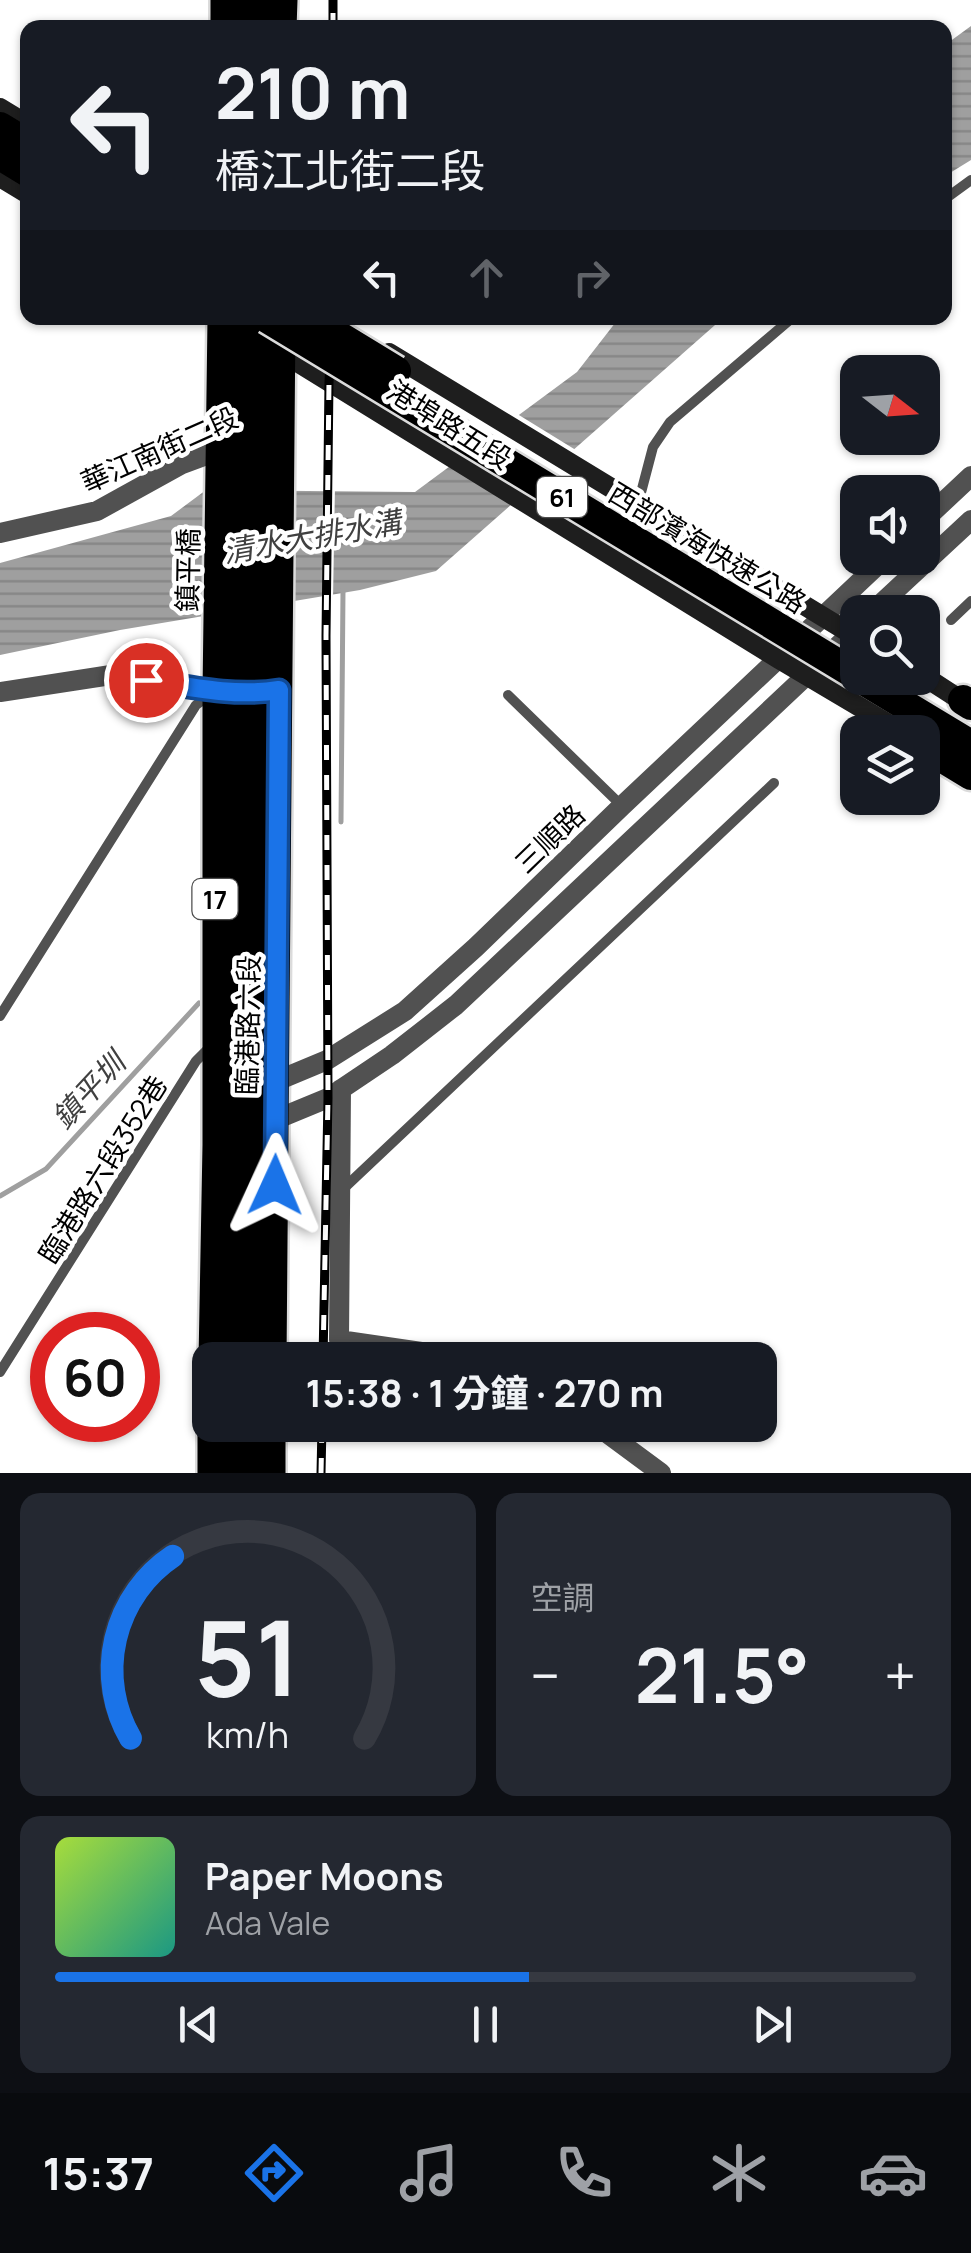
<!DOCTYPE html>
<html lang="zh-TW">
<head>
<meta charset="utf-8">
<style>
  :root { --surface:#171b24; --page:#242831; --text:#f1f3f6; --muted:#9ea1a6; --line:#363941; --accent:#1a73e8 }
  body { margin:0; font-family:Manrope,"Noto Sans TC",sans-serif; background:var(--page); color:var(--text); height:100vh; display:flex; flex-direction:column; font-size:38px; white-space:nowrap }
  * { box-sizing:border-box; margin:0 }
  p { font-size:32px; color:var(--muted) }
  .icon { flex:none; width:55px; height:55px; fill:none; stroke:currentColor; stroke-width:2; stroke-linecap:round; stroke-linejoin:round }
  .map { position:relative; height:1473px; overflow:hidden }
  .drawer { display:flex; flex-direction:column; gap:20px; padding:20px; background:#0d0f14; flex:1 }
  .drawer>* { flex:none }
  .guide { position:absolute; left:20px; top:20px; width:932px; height:305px; border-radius:20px; box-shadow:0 2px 8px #0004; background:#171b24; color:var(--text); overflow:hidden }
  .needle { width:65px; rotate:107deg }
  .tools { position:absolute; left:840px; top:355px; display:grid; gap:20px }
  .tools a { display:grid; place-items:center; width:100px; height:100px; border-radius:20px; background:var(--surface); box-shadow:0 2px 8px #0004; font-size:50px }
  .speed { position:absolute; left:30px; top:1312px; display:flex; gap:20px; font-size:50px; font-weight:700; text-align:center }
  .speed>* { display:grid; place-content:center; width:130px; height:130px; border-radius:50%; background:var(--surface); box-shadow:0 2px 8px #0004; line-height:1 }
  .speed .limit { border:15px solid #d22; background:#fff; color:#111 }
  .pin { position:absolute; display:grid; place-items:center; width:85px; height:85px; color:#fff; margin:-42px; border:5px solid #fff; border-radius:50%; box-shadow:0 2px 10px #0007 }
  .me { position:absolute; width:110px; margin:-55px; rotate:1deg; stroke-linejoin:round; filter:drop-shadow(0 0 8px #0008) }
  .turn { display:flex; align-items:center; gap:35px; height:210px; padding:0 30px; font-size:45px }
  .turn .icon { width:130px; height:130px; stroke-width:2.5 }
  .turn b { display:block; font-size:70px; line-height:85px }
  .lanes { display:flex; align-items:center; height:95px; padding:0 30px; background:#0003; justify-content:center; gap:50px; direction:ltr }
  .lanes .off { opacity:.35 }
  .big { font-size:75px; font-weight:700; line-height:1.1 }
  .drawer .tile { flex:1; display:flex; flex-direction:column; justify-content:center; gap:15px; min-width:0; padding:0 35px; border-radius:20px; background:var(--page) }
  .drawer .dial { align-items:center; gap:0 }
  .dial svg { height:260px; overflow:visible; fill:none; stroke:var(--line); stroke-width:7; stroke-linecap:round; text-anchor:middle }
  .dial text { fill:var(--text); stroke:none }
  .song { display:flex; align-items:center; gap:30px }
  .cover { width:120px; height:120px; border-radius:15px; background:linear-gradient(135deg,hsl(80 70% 55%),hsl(170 70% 35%)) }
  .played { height:10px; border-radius:5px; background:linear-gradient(90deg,var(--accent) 55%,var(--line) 55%) }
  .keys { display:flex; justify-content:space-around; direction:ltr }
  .heat { display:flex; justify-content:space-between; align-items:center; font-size:55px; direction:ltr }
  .drawer .tiles { flex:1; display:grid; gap:20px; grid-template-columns:1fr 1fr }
  .tile:last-child { grid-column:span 2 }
  .trip { position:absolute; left:192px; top:1342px; width:585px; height:100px; border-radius:20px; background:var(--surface); box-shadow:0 2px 8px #0004; font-weight:700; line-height:100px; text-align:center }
  .tabs { display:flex; height:160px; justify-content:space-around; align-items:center; background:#090b0e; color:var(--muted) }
  .tabs .icon { width:70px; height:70px }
  .tabs .on { color:var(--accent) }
  .tabs b { font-size:45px; color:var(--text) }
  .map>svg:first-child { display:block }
  .water { fill:url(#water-rules) }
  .pier { fill:#fff }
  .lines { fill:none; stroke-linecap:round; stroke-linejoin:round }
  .stream { stroke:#9f9f9f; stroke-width:5 }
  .primary-casing { stroke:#dbdbdb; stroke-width:30 }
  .highway-casing { stroke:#dbdbdb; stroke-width:35 }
  .lane { stroke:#515151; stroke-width:10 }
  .street { stroke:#515151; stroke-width:20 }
  .secondary { stroke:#1e1e1e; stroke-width:20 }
  .primary { stroke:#000; stroke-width:25 }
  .highway { stroke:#000; stroke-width:30 }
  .rail-casing { stroke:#000; stroke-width:9 }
  .rail { stroke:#fff; stroke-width:5; stroke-dasharray:15; stroke-linecap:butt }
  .highway-bridge-casing { stroke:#dbdbdb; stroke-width:35; stroke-linecap:butt }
  .highway-bridge { stroke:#000; stroke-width:30 }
  .route-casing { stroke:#114b97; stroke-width:25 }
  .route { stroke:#1a73e8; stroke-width:18 }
  .labels { text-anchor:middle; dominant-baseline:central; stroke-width:9; stroke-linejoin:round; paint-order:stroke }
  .shield { fill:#fff; stroke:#4c4c4c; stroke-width:2.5 }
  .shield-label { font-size:25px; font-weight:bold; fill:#000 }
  .street-label { font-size:28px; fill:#000; stroke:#fff }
  .water-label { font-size:30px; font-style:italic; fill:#404040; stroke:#fff }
</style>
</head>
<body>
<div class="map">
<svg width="971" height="1473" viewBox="0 0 971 1473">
  <defs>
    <pattern id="water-rules" width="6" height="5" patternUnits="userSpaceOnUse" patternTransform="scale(2.5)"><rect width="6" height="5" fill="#9f9f9f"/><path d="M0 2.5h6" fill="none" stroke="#878787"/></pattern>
  </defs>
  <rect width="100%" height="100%" fill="#fff"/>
  <path class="water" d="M971 26V160L945 176V45Z
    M619 318H723L436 571 360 590 120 630 0 655V563L171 516 206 490 415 492 577 372Z"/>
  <path class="pier" d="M514 412 579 452 517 506 447 462Z
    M325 486H335L333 599 323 601Z"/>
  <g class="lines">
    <path class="stream" d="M341 822 343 590
      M0 1196 46 1169 199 1003"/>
    <defs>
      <path id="primary" d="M223 28V0
        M242 28 243 0
        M265 28 266 0
        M284 28 285 0
        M211 1360 215 1145V692L220 318
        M232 1360 236 1098 235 691 241 318
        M256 1360 258 434 262 318
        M274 1360 283 318
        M210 1473V1425
        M231 1473V1425
        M255 1473V1425
        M273 1473V1425"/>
      <path id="highway" d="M0 127 28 144
        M0 155 28 172
        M860 678 971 745
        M963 700 971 705
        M925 747 971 775"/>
    </defs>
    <use href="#primary" class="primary-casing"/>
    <use href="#highway" class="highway-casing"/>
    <path class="lane" d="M945 199 971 180
      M638 504 653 447 670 422 792 318
      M951 620 971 601
      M508 695 622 806
      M0 1016 196 705 210 695
      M342 1190 774 783
      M0 1372 196 1061 209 1048"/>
    <path class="street" d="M922 522 971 476
      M0 533 97 511 182 464 228 447
      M872 612 971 520
      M0 692 111 675 215 692 230 691
      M267 1085 327 1060 405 1011 476 947 622 806 885 558
      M341 1089 339 1340 476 1360
      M265 1124 328 1098 392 1055 456 1005 858 627
      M596 1425 661 1473"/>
    <path class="secondary" d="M0 108 28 125
      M0 177 28 194
      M273 347 779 659 902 732
      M389 353 858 638
      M922 675 970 706"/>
    <use href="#primary" class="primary"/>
    <use href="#highway" class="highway"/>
    <defs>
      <path id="rail" d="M333 28V0
        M323 1360 328 1098 326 636 329 382 332 318
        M321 1473 322 1425"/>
    </defs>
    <use href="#rail" class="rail-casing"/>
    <use href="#rail" class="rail"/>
    <defs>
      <path id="highway-bridge" d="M267 318 858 676
        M309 318 396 371"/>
    </defs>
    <use href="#highway-bridge" class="highway-bridge-casing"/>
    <use href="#highway-bridge" class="highway-bridge"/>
  </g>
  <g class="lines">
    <defs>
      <path id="route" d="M146 680C190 687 235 697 279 690L275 1185"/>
    </defs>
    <use href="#route" class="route-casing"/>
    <use href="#route" class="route"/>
  </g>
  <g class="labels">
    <g class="shield">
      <rect x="537" y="477" width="50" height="40" rx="8"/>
      <rect x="192.5" y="879" width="45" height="40" rx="8"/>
    </g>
    <g class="shield-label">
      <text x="562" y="497">61</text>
      <text x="215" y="899">17</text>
    </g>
    <g class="street-label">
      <text transform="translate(450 424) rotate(32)">港埠路五段</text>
      <text transform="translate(159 449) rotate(-24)">華江南街二段</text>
      <text transform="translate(708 547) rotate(31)">西部濱海快速公路</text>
      <text transform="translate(187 570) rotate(-89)">鎮平橋</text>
      <text transform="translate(549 838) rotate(-44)">三順路</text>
      <text transform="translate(247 1025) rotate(-89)">臨港路六段</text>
      <text transform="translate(102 1169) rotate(-58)">臨港路六段352巷</text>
    </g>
    <g class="water-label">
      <text transform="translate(312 536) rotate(-10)">清水大排水溝</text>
      <text transform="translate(88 1090) rotate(-47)">鎮平圳</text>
    </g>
  </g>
</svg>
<div class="tools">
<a><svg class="needle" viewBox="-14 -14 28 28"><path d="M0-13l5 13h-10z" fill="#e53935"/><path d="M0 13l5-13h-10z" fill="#9ea1a6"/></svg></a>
<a><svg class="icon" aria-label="sound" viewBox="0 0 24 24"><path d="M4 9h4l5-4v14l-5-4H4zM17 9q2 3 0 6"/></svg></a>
<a><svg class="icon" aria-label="search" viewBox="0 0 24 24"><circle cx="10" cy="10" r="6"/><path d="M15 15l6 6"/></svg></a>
<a><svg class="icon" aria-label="layers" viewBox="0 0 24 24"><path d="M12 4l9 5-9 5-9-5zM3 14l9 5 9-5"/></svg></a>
</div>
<div class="speed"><div class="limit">60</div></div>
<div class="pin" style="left:146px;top:680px;background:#d93025"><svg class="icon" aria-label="arrive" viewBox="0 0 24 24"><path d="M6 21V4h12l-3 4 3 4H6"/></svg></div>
<svg class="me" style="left:275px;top:1185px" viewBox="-20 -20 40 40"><path d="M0-17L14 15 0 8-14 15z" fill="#1a73e8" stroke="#fff" stroke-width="4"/></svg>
<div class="trip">15:38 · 1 分鐘 · 270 m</div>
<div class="guide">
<div class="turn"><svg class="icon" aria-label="left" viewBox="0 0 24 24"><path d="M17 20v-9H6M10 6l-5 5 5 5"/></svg><div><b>210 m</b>橋江北街二段</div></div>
<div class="lanes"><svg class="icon" aria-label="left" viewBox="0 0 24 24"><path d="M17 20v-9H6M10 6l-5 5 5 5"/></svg><svg class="icon off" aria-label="ahead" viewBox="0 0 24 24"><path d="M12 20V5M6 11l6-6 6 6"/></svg><svg class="icon off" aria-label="right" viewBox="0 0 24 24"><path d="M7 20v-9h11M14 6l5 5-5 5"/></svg></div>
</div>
</div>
<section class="drawer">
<div class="tiles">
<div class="tile dial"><svg viewBox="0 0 100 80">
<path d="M14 69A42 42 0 1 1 86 69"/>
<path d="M14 69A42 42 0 0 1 27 13" stroke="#1a73e8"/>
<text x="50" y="56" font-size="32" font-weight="700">51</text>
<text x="50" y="72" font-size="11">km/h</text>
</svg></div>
<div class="tile"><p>空調</p>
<div class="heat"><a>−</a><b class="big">21.5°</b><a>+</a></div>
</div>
<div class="tile">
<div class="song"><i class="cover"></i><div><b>Paper Moons</b><p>Ada Vale</p></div></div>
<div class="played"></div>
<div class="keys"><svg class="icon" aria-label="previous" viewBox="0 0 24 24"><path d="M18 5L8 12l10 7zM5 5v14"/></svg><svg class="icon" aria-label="pause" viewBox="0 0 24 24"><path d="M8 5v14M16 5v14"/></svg><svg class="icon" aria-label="next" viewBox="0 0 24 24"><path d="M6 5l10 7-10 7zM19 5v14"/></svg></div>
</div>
</div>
</section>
<nav class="tabs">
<b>15:37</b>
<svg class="icon on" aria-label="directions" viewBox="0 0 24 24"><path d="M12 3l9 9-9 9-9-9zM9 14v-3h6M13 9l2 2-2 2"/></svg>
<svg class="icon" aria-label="music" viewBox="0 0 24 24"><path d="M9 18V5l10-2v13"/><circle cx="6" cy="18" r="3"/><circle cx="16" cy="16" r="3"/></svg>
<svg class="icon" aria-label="phone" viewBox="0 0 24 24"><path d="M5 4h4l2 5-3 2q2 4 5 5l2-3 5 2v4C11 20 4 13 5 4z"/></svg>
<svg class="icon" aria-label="climate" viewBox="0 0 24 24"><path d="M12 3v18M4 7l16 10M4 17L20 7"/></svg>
<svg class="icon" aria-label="car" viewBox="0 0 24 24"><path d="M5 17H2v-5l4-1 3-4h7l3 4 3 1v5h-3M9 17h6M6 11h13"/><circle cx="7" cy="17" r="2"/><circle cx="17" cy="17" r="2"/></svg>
</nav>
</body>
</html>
